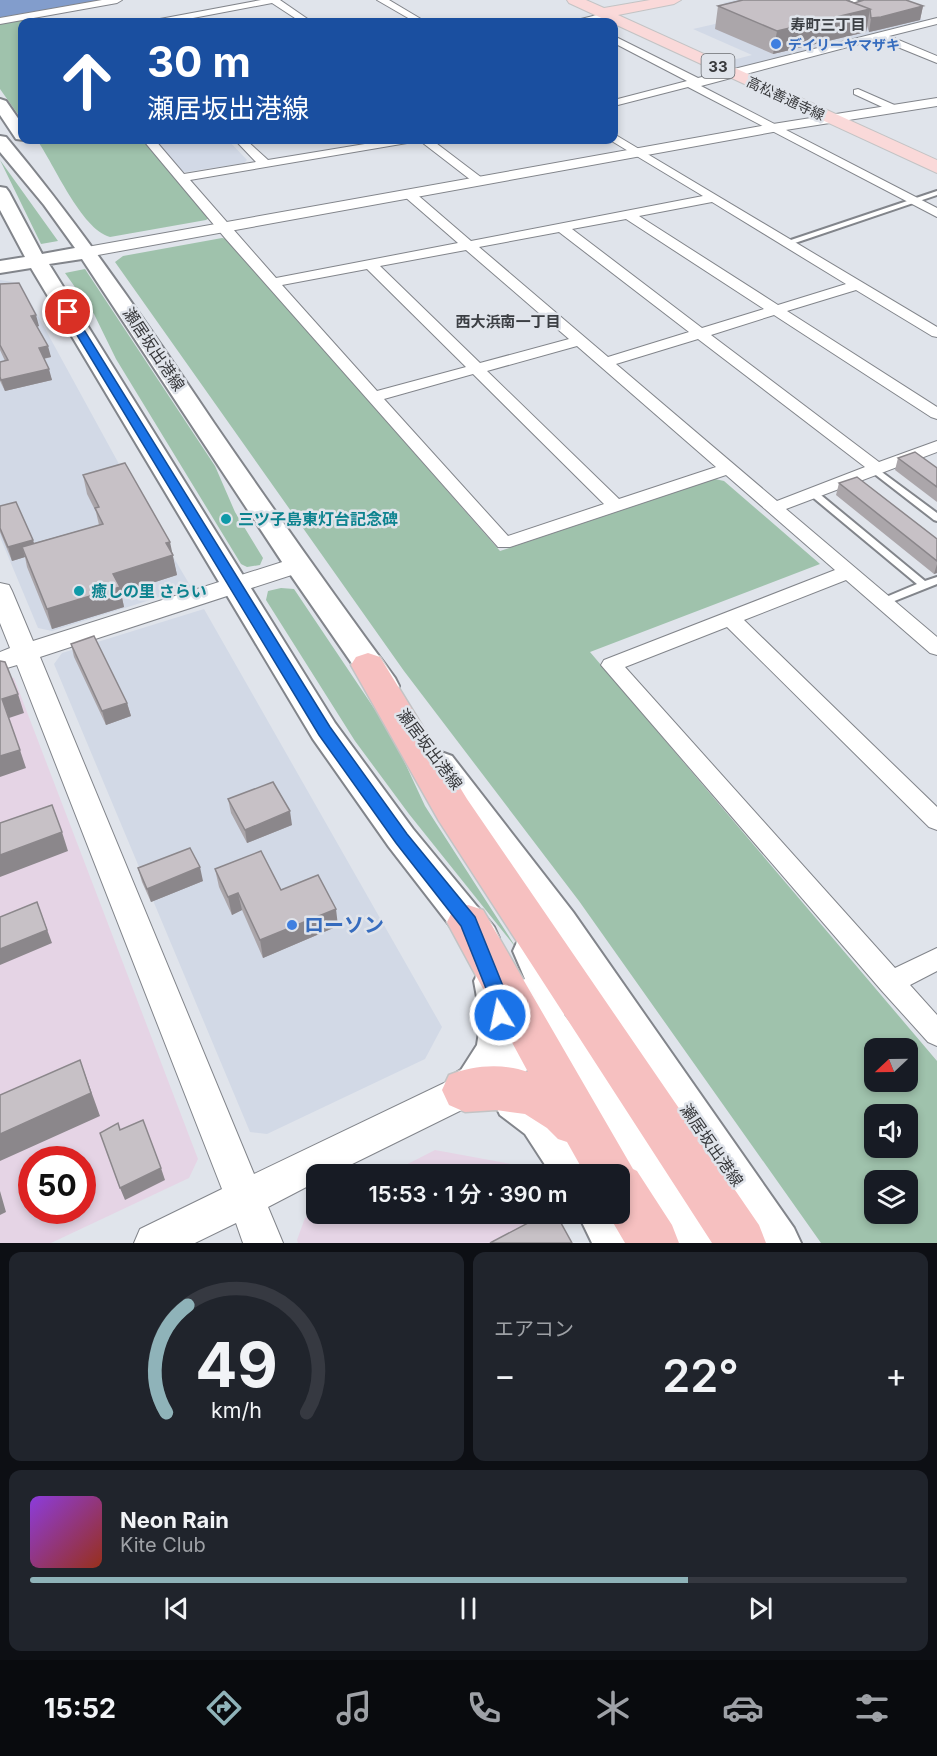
<!DOCTYPE html>
<html lang="ja">
<head>
<meta charset="utf-8">
<style>
  :root { --surface:#171b24; --page:#20242c; --text:#f1f3f6; --muted:#9ea1a6; --line:#363941; --accent:#8fb3b9 }
  body { margin:0; font-family:Inter,"Noto Sans JP",sans-serif; background:var(--page); color:var(--text); height:100vh; display:flex; flex-direction:column; font-size:22px; white-space:nowrap }
  * { box-sizing:border-box; margin:0 }
  p { font-size:20px; color:var(--muted) }
  .icon { flex:none; width:33px; height:33px; fill:none; stroke:currentColor; stroke-width:2; stroke-linecap:round; stroke-linejoin:round }
  .map { position:relative; height:1243px; overflow:hidden }
  .sheet { display:flex; flex-direction:column; gap:9px; padding:9px; background:#0d0f14; flex:1 }
  .sheet>* { flex:none }
  .banner { position:absolute; left:18px; top:18px; width:600px; height:126px; border-radius:12px; box-shadow:0 3px 9px #0003; background:#1a4fa0; color:#fff; overflow:hidden }
  .needle { width:39px; rotate:248deg }
  .buttons { position:absolute; left:864px; top:1038px; display:grid; gap:12px }
  .buttons a { display:grid; place-items:center; width:54px; height:54px; border-radius:12px; background:var(--surface); box-shadow:0 3px 9px #0003; font-size:30px }
  .speed { position:absolute; left:18px; top:1146px; display:flex; gap:12px; font-size:30px; font-weight:700; text-align:center }
  .speed>* { display:grid; place-content:center; width:78px; height:78px; border-radius:50%; background:var(--surface); box-shadow:0 3px 9px #0003; line-height:1 }
  .speed .limit { border:9px solid #d22; background:#fff; color:#111 }
  .pin { position:absolute; display:grid; place-items:center; width:51px; height:51px; color:#fff; margin:-26px; border:3px solid #fff; border-radius:50%; box-shadow:0 2px 6px #0007 }
  .me { position:absolute; width:66px; margin:-33px; rotate:350deg; stroke-linejoin:round; filter:drop-shadow(0 0 4px #0008) }
  .turn { display:flex; align-items:center; gap:21px; height:126px; padding:0 30px; font-size:27px }
  .turn .icon { width:78px; height:78px; stroke-width:2.5 }
  .turn b { display:block; font-size:42px; line-height:51px }
  .big { font-size:45px; font-weight:600; line-height:1.1 }
  .sheet .widget { flex:1; display:flex; flex-direction:column; justify-content:center; gap:9px; min-width:0; padding:0 21px; border-radius:12px; background:var(--page) }
  .sheet .dial { align-items:center; gap:0 }
  .dial svg { height:156px; overflow:visible; fill:none; stroke:var(--line); stroke-width:7; stroke-linecap:round; text-anchor:middle }
  .dial text { fill:var(--text); stroke:none }
  .song { display:flex; align-items:center; gap:18px }
  .cover { width:72px; height:72px; border-radius:9px; background:linear-gradient(135deg,hsl(270 70% 55%),hsl(10 70% 35%)) }
  .played { height:6px; border-radius:3px; background:linear-gradient(90deg,var(--accent) 75%,var(--line) 75%) }
  .keys { display:flex; justify-content:space-around; direction:ltr }
  .heat { display:flex; justify-content:space-between; align-items:center; font-size:33px; direction:ltr }
  .sheet .tiles { flex:1; display:grid; gap:9px; grid-template-columns:1fr 1fr }
  .widget:last-child { grid-column:span 2 }
  .trip { position:absolute; left:306px; top:1164px; width:324px; height:60px; border-radius:12px; background:var(--surface); box-shadow:0 3px 9px #0003; font-weight:600; line-height:60px; text-align:center }
  .tab-bar { display:flex; height:96px; justify-content:space-around; align-items:center; background:#090b0e; color:var(--muted) }
  .tab-bar .icon { width:42px; height:42px }
  .tab-bar .active { color:var(--accent) }
  .tab-bar b { font-size:27px; color:var(--text) }
  .map>svg:first-child { display:block }
  .built { fill:#d2d9e6 }
  .industrial { fill:#e5d4e5; fill-rule:evenodd }
  .green { fill:#9fc2ac; fill-rule:evenodd }
  .water { fill:#829dcc }
  .lines { fill:none; stroke-linecap:round; stroke-linejoin:round }
  .service-casing { stroke:#82858b; stroke-width:4 }
  .minor-casing { stroke:#82858b; stroke-width:2 }
  .tertiary-casing { stroke:#82858b; stroke-width:2 }
  .secondary-casing { stroke:#82858b; stroke-width:4 }
  .primary-casing { stroke:#c3c3c4; stroke-width:2 }
  .motorway-casing { stroke:#c3c3c4; stroke-width:3 }
  .service { fill:#fff; fill-rule:evenodd }
  .minor { fill:#fff; fill-rule:evenodd }
  .tertiary { fill:#fff; fill-rule:evenodd }
  .secondary { fill:#fff; fill-rule:evenodd }
  .primary { fill:#fad9d9; fill-rule:evenodd }
  .motorway { fill:#f6c0c0; fill-rule:evenodd }
  .wall { fill:#aba6aa }
  .shaded-wall { fill:#8b878b }
  .building { fill:#c7c1c6; stroke:#8b878b; stroke-width:1.5 }
  .route { fill:#1a73e8; stroke:#114b97; stroke-width:1.5 }
  .shop-dot { fill:#3f7fe0; stroke:#e0e4eb; stroke-width:2 }
  .culture-dot { fill:#0f9aa8; stroke:#e0e4eb; stroke-width:2 }
  .labels { text-anchor:middle; dominant-baseline:central; stroke-width:5; stroke-linejoin:round; paint-order:stroke }
  .far-shop-label { font-size:14px; font-weight:bold; fill:#366cbe; stroke:#e0e4eb; text-anchor:start }
  .far-street-label { font-size:14px; fill:#37383b; stroke:#e0e4eb }
  .far-neighbourhood-label { font-size:15px; font-weight:bold; fill:#3c3f44; stroke:#e0e4eb }
  .shield { fill:#e0e4eb; stroke:#6a6c70; stroke-width:1.5 }
  .shield-label { font-size:15px; font-weight:bold; fill:#37383b }
  .street-label { font-size:16px; fill:#37383b; stroke:#e0e4eb }
  .culture-label { font-size:16px; font-weight:bold; fill:#0d838f; stroke:#e0e4eb; text-anchor:start }
  .near-shop-label { font-size:20px; font-weight:bold; fill:#366cbe; stroke:#e0e4eb; text-anchor:start }
</style>
</head>
<body>
<div class="map">
<svg width="937" height="1243" viewBox="0 0 937 1243">
  <rect width="100%" height="100%" fill="#e0e4eb"/>
  <path class="built" d="M736 0H867L929 22 741 70 725 62 752 55 693 29 750 16 723 3Z
    M154 140H228L247 160 244 163 186 172 180 171Z
    M0 280 20 283 125 475 191 587 52 631 38 628 0 537Z
    M204 609 442 1027 425 1059 267 1134 250 1132 54 664 62 653Z"/>
  <path class="industrial" d="M0 674 14 678 198 1159 189 1178 51 1243H0ZM32 1160H82V1210H32Z
    M435 1150 522 1166 527 1174H388Z
    M316 1212 549 1214 566 1243H298L297 1240 305 1218Z"/>
  <path class="green" d="M34 18 38 22H22V120L0 89V24Z
    M37 140H142L209 218 206 220 110 237C81 229 54 164 37 140Z
    M0 160 58 241 41 244Z
    M222 238 227 239 500 551 715 479 724 481 820 564 590 652 937 1061V1243H821L579 901 404 671 115 262 123 256ZM874 1048H908V1082H874ZM874 1114H908V1148H874ZM874 1180H908V1214H874Z
    M85 269 215 466 235 512 263 558 260 565 247 567 241 564 116 359 94 314 65 273Z
    M281 588 294 589 392 735 425 806 517 949 409 814 355 741 266 600 268 591Z"/>
  <path class="water" d="M0 0H103L0 18Z"/>
  <g class="lines">
    <defs>
      <path id="service" d="M849 0H856L872 7 868 8Z
        M937 191V195L789 245 782 243Z
        M875 467 937 513V521L934 520 872 472 870 470 872 468Z
        M813 490 816 491 925 581 937 577V584L887 604H879L878 602 879 600 917 584 810 495 808 493 810 491Z"/>
      <path id="minor" d="M102 0H122L117 3 0 24V18Z
        M261 0H280L312 22H301L272 3 172 22H155L160 19Z
        M377 0H389L426 22H415Z
        M603 10 608 13 604 19 587 22H569L597 15Z
        M937 18V24L889 36 937 56V63L878 39 701 86 937 208V217L688 87 614 106V100L687 81 614 43V36L698 78Z
        M858 89 899 107 900 109 895 112 891 111 854 94V90Z
        M614 134 937 327V337L932 336 856 290 787 311 937 407V419L931 417 774 315 711 335 879 462 937 441V452L786 509 937 637V655L930 653 846 580 744 620 937 807V830L929 827 727 627 625 667 895 968 937 948V971L910 985 937 1015V1046L928 1042 882 991 601 665 604 660 835 570 726 475 510 547H498L225 238 143 140H155L184 174 256 162 235 140H246L268 160 389 140H412L407 143 190 180 276 278 458 243 405 197 403 194 405 191H413L471 241 703 196 610 140H614ZM712 202 846 284 778 305 639 216ZM626 219 764 309 702 328 572 229ZM559 232 689 332 608 357 479 247ZM466 250 569 339 480 363 380 266ZM367 269 466 367 377 391 282 285ZM698 339 865 467 777 501 616 364ZM577 346 716 467 619 499 487 371ZM473 374 604 504 508 536 384 399Z
        M419 140H432L486 181 480 185 476 184Z"/>
      <path id="tertiary" d="M937 98V106L773 132 87 257 81 256 78 252 81 248 87 247 773 124Z
        M298 557 307 560 310 565 307 570 40 657 254 1174 465 1073 478 1078 483 1090 478 1102 332 1174H316V1182L268 1207 283 1243H243L236 1223 195 1243H134L140 1229 222 1189 17 665 0 670V652L10 648 0 623V583L9 585 12 591 33 641Z"/>
      <path id="secondary" d="M0 99 6 101 22 124 24 140 16 139 0 115Z
        M0 136 6 137C82 228 148 325 214 423 273 509 333 594 395 678L399 686 395 694 384 697 373 694 288 571 82 259 49 264 335 723 413 829 494 927 499 938 494 949 481 953 468 949 389 847 313 739 31 268 0 273V261L25 257 0 210V187L6 188 9 192 42 254 75 248 44 205 0 152Z
        M441 752 452 756 573 912 794 1228 801 1243H753L547 934 430 772 425 764 430 756Z
        M531 935 544 940C556 965 567 986 564 1015L615 1080 714 1228 721 1243H674L587 1106 546 1051 523 1074 503 1087 514 1083C528 1088 544 1096 554 1107 568 1123 589 1155 596 1174H551L525 1134 500 1115 494 1102 499 1090 469 1106 455 1100 449 1087 455 1074 461 1070 477 1045 481 1019 474 981 480 969 493 965 506 969 512 984 525 979 513 951 518 940ZM518 1014 523 1021 518 1027Z
        M620 1207 639 1243H592L578 1214H620Z"/>
      <path id="primary" d="M567 0H586L604 8 650 0H681L674 4 618 15 937 160V173L569 3Z"/>
      <path id="motorway" d="M368 653 380 657 467 799 759 1225 766 1243H712L439 821 351 665 356 657Z
        M468 905 483 910 633 1169 637 1171 672 1225 679 1243H625L608 1214H620V1174H585L567 1142 558 1139 547 1128 525 1114 496 1110 465 1112 449 1105 442 1090 449 1075C474 1065 502 1063 528 1072L447 922 453 910Z"/>
    </defs>
    <use href="#service" class="service-casing"/>
    <use href="#minor" class="minor-casing"/>
    <use href="#tertiary" class="tertiary-casing"/>
    <use href="#secondary" class="secondary-casing"/>
    <use href="#primary" class="primary-casing"/>
    <use href="#motorway" class="motorway-casing"/>
    <use href="#service" class="service"/>
    <use href="#minor" class="minor"/>
    <use href="#tertiary" class="tertiary"/>
    <use href="#secondary" class="secondary"/>
    <use href="#primary" class="primary"/>
    <use href="#motorway" class="motorway"/>
  </g>
  <path class="wall" d="M740 0H846L854 3 923 6 920 20 878 30 869 32 867 26 866 32 773 54 715 29 718 6Z
    M0 284 39 326 37 327 51 357 44 359 52 380 5 391 0 381V362L5 361 0 350Z
    M898 458 937 468V502L895 470Z
    M83 475 172 554 177 575 121 593 124 607 52 629 27 567 25 557 12 561 0 532V506L34 543 99 525 96 512 87 494Z
    M839 483 937 539V573L934 574 836 495Z
    M71 644 127 703 131 716 106 725 74 657Z
    M228 799 292 825 247 843 231 813Z
    M138 868 203 881 151 902 142 882Z
    M215 869 281 890 338 926 263 958 242 910 232 915 219 887Z"/>
  <path class="shaded-wall" d="M923 6 920 20 878 30 869 32 871 18Z
    M870 9 866 32 773 54 777 31Z
    M36 315 39 326 34 327 31 316Z
    M48 346 51 357 41 359 39 348Z
    M49 369 52 380 5 391 1 380Z
    M33 540 37 553 22 547 25 557 12 561 8 547Z
    M170 542 177 575 121 593 124 607 52 629 47 609 113 574 166 543Z
    M937 564V573L934 574Z
    M18 694 24 713 9 718 2 699Z
    M127 703 131 716 106 725 102 711Z
    M20 750 26 768 0 777V756Z
    M290 811 292 825 247 843 245 830Z
    M62 832 68 851 0 877V855Z
    M200 867 203 881 151 902 147 889Z
    M238 893 242 910 232 915 228 897Z
    M37 902 52 943 0 965V949Z
    M336 909 338 926 263 958 260 940Z
    M80 1060 100 1116 0 1161V1134Z
    M161 1168 165 1180 125 1200 120 1188Z
    M0 1191 6 1212 0 1215Z"/>
  <path class="building" d="M743 0H846L870 9 777 31 718 6Z
    M864 0H906L923 6 881 17 871 18 870 9 854 3Z
    M19 283 36 315 31 316 48 346 39 348 49 369 1 380 0 377V362L8 360 0 345V284Z
    M915 452 937 468V487L898 458Z
    M125 463 170 542 166 543 173 555 113 574 120 587 47 609 22 547 103 524 95 508 99 507 83 475Z
    M857 477 937 539V561L839 483Z
    M16 502 33 540 8 547 0 528V506Z
    M94 636 127 703 102 711 71 644Z
    M0 661 5 662 18 694 2 699 20 750 0 756Z
    M273 782 290 811 245 830 228 799Z
    M52 805 62 832 0 855V823Z
    M190 848 200 867 147 889 138 868Z
    M261 851 281 890 318 875 336 909 260 940 238 893 228 897 215 869Z
    M37 902 47 930 0 949V917Z
    M80 1060 91 1093 0 1134V1095Z
    M143 1120 161 1168 120 1188 100 1133 118 1123 120 1130Z
    M545 1214H556L572 1243H490Z"/>
  <path class="route" d="M68 309 73 312 330 727 407 834 475 917 505 991 509 1015 506 1021 500 1023 493 1021 487 991 461 926 396 843 319 735 63 312Z"/>
  <g class="shop-dot">
    <circle cx="776" cy="44" r="6"/>
    <circle cx="292" cy="925" r="6"/>
  </g>
  <g class="culture-dot">
    <circle cx="226" cy="519" r="6"/>
    <circle cx="79" cy="591" r="6"/>
  </g>
  <g class="labels">
    <g class="far-shop-label">
      <text x="788" y="44">デイリーヤマザキ</text>
    </g>
    <g class="far-street-label">
      <text transform="translate(786 98) rotate(25)">高松善通寺線</text>
    </g>
    <g class="far-neighbourhood-label">
      <text x="828" y="24">寿町三丁目</text>
      <text x="508" y="321">西大浜南一丁目</text>
    </g>
    <rect class="shield" x="701.5" y="54" width="33" height="24" rx="4.5"/>
    <g class="shield-label">
      <text x="718" y="66">33</text>
    </g>
    <g class="street-label">
      <text transform="translate(154 349) rotate(56)">瀬居坂出港線</text>
      <text transform="translate(430 749) rotate(53)">瀬居坂出港線</text>
      <text transform="translate(712 1145) rotate(55)">瀬居坂出港線</text>
    </g>
    <g class="culture-label">
      <text x="238" y="519">三ツ子島東灯台記念碑</text>
      <text x="91" y="591">癒しの里 さらい</text>
    </g>
    <g class="near-shop-label">
      <text x="304" y="925">ローソン</text>
    </g>
  </g>
</svg>
<div class="buttons">
<a><svg class="needle" viewBox="-14 -14 28 28"><path d="M0-13l5 13h-10z" fill="#e53935"/><path d="M0 13l5-13h-10z" fill="#9ea1a6"/></svg></a>
<a><svg class="icon" aria-label="sound" viewBox="0 0 24 24"><path d="M4 9h4l5-4v14l-5-4H4zM17 9q2 3 0 6"/></svg></a>
<a><svg class="icon" aria-label="layers" viewBox="0 0 24 24"><path d="M12 4l9 5-9 5-9-5zM3 14l9 5 9-5"/></svg></a>
</div>
<div class="speed"><div class="limit">50</div></div>
<div class="pin" style="left:68px;top:312px;background:#d93025"><svg class="icon" aria-label="arrive" viewBox="0 0 24 24"><path d="M6 21V4h12l-3 4 3 4H6"/></svg></div>
<svg class="me" style="left:500px;top:1015px" viewBox="-20 -20 40 40"><circle r="17" fill="#1a73e8" stroke="#fff" stroke-width="3"/><path d="M0-11L8 9 0 5-8 9z" fill="#fff"/></svg>
<div class="trip">15:53 · 1 分 · 390 m</div>
<div class="banner">
<div class="turn"><svg class="icon" aria-label="ahead" viewBox="0 0 24 24"><path d="M12 20V5M6 11l6-6 6 6"/></svg><div><b>30 m</b>瀬居坂出港線</div></div>
</div>
</div>
<section class="sheet">
<div class="tiles">
<div class="widget dial"><svg viewBox="0 0 100 80">
<path d="M14 69A42 42 0 1 1 86 69"/>
<path d="M14 69A42 42 0 0 1 25 14" stroke="#8fb3b9"/>
<text x="50" y="56" font-size="32" font-weight="700">49</text>
<text x="50" y="72" font-size="11">km/h</text>
</svg></div>
<div class="widget"><p>エアコン</p>
<div class="heat"><a>−</a><b class="big">22°</b><a>+</a></div>
</div>
<div class="widget">
<div class="song"><i class="cover"></i><div><b>Neon Rain</b><p>Kite Club</p></div></div>
<div class="played"></div>
<div class="keys"><svg class="icon" aria-label="previous" viewBox="0 0 24 24"><path d="M18 5L8 12l10 7zM5 5v14"/></svg><svg class="icon" aria-label="pause" viewBox="0 0 24 24"><path d="M8 5v14M16 5v14"/></svg><svg class="icon" aria-label="next" viewBox="0 0 24 24"><path d="M6 5l10 7-10 7zM19 5v14"/></svg></div>
</div>
</div>
</section>
<nav class="tab-bar">
<b>15:52</b>
<svg class="icon active" aria-label="directions" viewBox="0 0 24 24"><path d="M12 3l9 9-9 9-9-9zM9 14v-3h6M13 9l2 2-2 2"/></svg>
<svg class="icon" aria-label="music" viewBox="0 0 24 24"><path d="M9 18V5l10-2v13"/><circle cx="6" cy="18" r="3"/><circle cx="16" cy="16" r="3"/></svg>
<svg class="icon" aria-label="phone" viewBox="0 0 24 24"><path d="M5 4h4l2 5-3 2q2 4 5 5l2-3 5 2v4C11 20 4 13 5 4z"/></svg>
<svg class="icon" aria-label="climate" viewBox="0 0 24 24"><path d="M12 3v18M4 7l16 10M4 17L20 7"/></svg>
<svg class="icon" aria-label="car" viewBox="0 0 24 24"><path d="M5 17H2v-5l4-1 3-4h7l3 4 3 1v5h-3M9 17h6M6 11h13"/><circle cx="7" cy="17" r="2"/><circle cx="17" cy="17" r="2"/></svg>
<svg class="icon" aria-label="filters" viewBox="0 0 24 24"><path d="M4 7h16M4 17h16"/><circle cx="9" cy="7" r="2"/><circle cx="15" cy="17" r="2"/></svg>
</nav>
</body>
</html>
